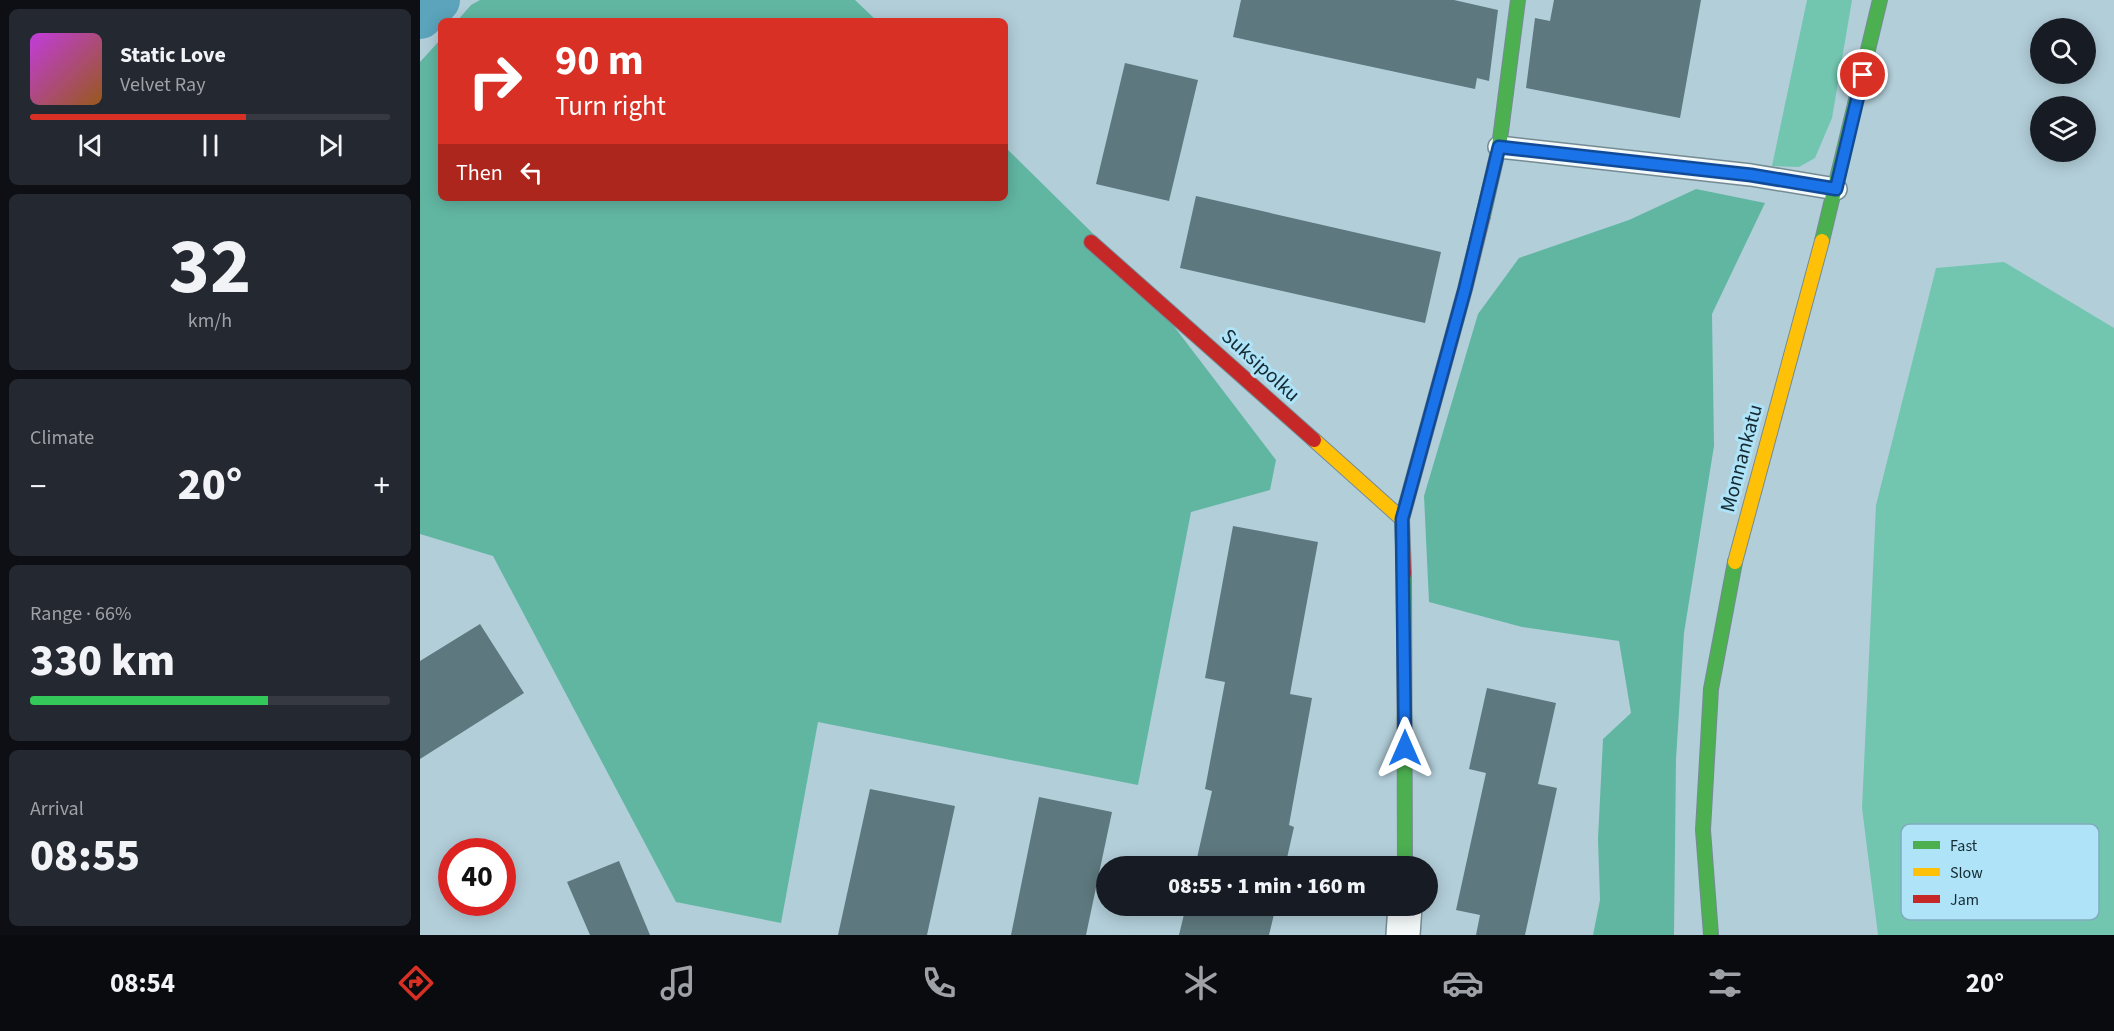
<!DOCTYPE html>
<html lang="en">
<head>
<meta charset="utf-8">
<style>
  :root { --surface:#171b24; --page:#242831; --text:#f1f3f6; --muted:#9ea1a6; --line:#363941; --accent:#d93025 }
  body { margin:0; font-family:"Source Sans 3",sans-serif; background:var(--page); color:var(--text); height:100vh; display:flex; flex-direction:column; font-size:22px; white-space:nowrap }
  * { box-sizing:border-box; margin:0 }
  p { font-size:20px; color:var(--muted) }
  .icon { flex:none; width:33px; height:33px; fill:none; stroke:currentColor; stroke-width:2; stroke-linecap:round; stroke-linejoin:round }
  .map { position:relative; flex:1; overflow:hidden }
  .details { display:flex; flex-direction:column; gap:9px; padding:9px; background:#0d0f14; width:420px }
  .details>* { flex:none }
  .guide { position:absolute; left:18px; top:18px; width:570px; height:183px; border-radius:9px; box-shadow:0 3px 15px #0003; background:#d93025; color:#fff; overflow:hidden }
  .controls { position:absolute; left:1610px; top:18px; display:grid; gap:12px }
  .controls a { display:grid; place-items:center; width:66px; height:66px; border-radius:50%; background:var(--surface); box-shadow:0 3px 15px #0003; font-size:30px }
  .speed { position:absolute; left:18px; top:838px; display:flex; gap:12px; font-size:30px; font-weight:700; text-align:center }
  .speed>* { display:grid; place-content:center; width:78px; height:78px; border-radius:50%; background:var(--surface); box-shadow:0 3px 15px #0003; line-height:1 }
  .speed .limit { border:9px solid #d22; background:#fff; color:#111 }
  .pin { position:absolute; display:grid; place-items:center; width:51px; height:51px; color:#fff; margin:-26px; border:3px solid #fff; border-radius:50%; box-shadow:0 2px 6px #0007 }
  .me { position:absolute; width:66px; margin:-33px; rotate:0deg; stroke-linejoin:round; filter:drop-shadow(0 0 4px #0008) }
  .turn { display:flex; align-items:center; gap:21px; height:126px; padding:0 18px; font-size:27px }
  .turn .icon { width:78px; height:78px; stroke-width:2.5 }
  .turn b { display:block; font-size:42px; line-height:51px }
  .then { display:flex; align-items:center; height:57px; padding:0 18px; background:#0003; gap:12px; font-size:22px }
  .big { font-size:45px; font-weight:800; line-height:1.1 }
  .details .card { flex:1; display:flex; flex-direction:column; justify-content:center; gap:9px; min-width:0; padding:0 21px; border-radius:9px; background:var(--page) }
  .details .dial { align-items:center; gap:0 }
  .dial b { font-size:78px; line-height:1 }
  .song { display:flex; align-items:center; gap:18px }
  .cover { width:72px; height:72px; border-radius:9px; background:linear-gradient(135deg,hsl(290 70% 55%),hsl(30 70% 35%)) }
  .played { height:6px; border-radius:3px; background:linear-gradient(90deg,var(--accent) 60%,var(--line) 60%) }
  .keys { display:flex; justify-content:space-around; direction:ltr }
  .heat { display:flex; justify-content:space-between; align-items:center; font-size:33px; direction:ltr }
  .charge { height:9px; border-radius:4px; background:linear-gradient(90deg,#34c759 66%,var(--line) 0) }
  .trip { position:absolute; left:676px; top:856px; width:342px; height:60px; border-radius:30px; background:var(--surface); box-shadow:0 3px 15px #0003; font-weight:800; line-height:60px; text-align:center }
  .dock { display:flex; height:96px; justify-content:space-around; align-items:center; background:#090b0e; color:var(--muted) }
  .dock .icon { width:42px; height:42px }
  .dock .selected { color:var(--accent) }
  .dock b { font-size:27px; color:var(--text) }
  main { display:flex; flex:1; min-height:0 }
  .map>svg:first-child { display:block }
  .green { fill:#72c6b0 }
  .forest { fill:#61b6a2 }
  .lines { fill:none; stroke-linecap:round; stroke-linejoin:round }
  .canal { stroke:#5ba4bc; stroke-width:46 }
  .building { fill:#5d787e }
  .lane-casing { stroke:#758b94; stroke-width:24 }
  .street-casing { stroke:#758b94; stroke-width:36 }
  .fast-casing { stroke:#758b94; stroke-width:16 }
  .slow-casing { stroke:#758b94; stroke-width:16 }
  .jam-casing { stroke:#758b94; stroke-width:16 }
  .lane { stroke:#f3f8f9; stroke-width:21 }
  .street { stroke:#f3f8f9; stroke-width:33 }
  .fast { stroke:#4caf50; stroke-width:14 }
  .slow { stroke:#ffc107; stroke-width:14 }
  .jam { stroke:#c62828; stroke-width:14 }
  .route-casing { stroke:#114b97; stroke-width:15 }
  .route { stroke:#1a73e8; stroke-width:10 }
  .labels { text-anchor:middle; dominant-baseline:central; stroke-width:6; stroke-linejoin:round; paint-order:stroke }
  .street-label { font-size:21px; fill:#152a32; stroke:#aee3f8 }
  .key { fill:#aee3f8; stroke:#80acbd; stroke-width:1.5 }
  .key-label { font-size:16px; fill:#152a32 }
</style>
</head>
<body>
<main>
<section class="details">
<div class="card">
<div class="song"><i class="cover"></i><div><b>Static Love</b><p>Velvet Ray</p></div></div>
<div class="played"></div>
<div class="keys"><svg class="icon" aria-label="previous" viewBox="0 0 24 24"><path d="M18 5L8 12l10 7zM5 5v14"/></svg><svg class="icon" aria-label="pause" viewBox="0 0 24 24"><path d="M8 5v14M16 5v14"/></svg><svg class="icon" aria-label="next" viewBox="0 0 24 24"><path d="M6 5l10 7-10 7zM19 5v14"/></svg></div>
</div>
<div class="card dial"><b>32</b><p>km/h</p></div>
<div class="card"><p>Climate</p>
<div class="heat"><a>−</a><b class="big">20°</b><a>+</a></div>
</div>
<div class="card"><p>Range · 66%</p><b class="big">330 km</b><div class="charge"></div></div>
<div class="card"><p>Arrival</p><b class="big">08:55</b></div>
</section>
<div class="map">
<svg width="1694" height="935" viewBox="0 0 1694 935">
  <rect width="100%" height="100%" fill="#b2ced9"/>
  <path class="green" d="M1387 0H1432L1412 118 1395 158 1379 167 1352 166Z
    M1584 262 1694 328V935H1458L1442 808 1456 505 1516 268Z"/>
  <path class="forest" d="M60 0H435L457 21H37L51 5Z
    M21 39V198H585V147L714 274 856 460 850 490 771 512 718 785 398 722 361 923 256 902 73 556 0 534V62Z
    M1276 189 1345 203 1292 314 1294 446 1264 633 1256 759 1254 935H1173L1180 900 1178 839 1183 739 1211 713 1199 641 1102 627 1009 602 1004 496 1058 314 1099 258 1209 220Z"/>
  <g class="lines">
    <path class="canal" d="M0 16 17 0"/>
  </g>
  <path class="building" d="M821 0H1034L1078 10 1069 81 1057 78 1055 89 813 37Z
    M1134 0H1281L1260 118 1106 88 1115 18 1130 21Z
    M705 63 778 80 749 201 676 184Z
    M776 196 1021 252 1005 323 760 268Z
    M813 526 898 542 870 694 892 698 869 825 874 827 865 867H775L792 791 785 789 805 682 785 678Z
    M60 624 104 693 0 759V661Z
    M1067 688 1136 703 1118 784 1137 788 1105 935H1056L1060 915 1036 910 1066 773 1049 769Z
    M450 789 535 806 507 935H418Z
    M619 797 692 812 666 935H591Z
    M199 861 230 935H170L147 882Z
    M766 906H856L849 935H759Z"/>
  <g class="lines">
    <defs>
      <path id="lane" d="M1079 147 1331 175 1416 189"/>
      <path id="street" d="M983 935 985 906"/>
      <path id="fast" d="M1063 216 1079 147 1098 0
        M1402 241 1460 0
        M984 574 985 867
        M1291 935 1283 830 1291 689 1315 562"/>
      <path id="slow" d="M894 440 982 519
        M1315 562 1402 241"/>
      <path id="jam" d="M671 242 894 440
        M984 574 982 519 1045 289 1063 216"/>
    </defs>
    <use href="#lane" class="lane-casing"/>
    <use href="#street" class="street-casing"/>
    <use href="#fast" class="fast-casing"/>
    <use href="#slow" class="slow-casing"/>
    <use href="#jam" class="jam-casing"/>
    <use href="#lane" class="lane"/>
    <use href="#street" class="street"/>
    <use href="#fast" class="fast"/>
    <use href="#slow" class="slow"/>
    <use href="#jam" class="jam"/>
  </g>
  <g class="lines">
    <defs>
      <path id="route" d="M985 748 982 519 1045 289 1079 147 1331 175 1416 189 1443 75"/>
    </defs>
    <use href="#route" class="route-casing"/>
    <use href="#route" class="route"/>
  </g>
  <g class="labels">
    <g class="street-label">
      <text transform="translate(841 365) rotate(42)">Suksipolku</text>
      <text transform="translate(1321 458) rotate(-75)">Monnankatu</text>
    </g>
  </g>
  <rect x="1481" y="824" width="198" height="96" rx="9" class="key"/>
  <rect x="1493" y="841" width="27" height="8" fill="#4caf50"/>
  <rect x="1493" y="868" width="27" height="8" fill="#ffc107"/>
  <rect x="1493" y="895" width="27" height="8" fill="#c62828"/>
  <g class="key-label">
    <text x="1530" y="851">Fast</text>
    <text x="1530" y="878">Slow</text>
    <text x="1530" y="905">Jam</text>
  </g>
</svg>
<div class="controls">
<a><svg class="icon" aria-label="search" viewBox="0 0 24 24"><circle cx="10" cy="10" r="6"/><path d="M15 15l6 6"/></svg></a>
<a><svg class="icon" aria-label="layers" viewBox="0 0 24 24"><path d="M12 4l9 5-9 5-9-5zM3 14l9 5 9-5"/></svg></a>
</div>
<div class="speed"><div class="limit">40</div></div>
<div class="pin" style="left:1443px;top:75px;background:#d93025"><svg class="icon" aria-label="arrive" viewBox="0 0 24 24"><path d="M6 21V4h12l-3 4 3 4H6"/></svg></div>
<svg class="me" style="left:985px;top:748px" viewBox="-20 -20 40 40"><path d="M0-17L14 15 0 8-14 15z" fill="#1a73e8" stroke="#fff" stroke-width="4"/></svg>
<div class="trip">08:55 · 1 min · 160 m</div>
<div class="guide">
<div class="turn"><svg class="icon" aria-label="right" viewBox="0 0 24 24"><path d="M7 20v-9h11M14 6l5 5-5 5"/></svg><div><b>90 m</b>Turn right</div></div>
<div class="then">Then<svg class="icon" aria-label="left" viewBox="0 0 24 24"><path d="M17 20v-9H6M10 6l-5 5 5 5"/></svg></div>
</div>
</div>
</main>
<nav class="dock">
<b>08:54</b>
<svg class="icon selected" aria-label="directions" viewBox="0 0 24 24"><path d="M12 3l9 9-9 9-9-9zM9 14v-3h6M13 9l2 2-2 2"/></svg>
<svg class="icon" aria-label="music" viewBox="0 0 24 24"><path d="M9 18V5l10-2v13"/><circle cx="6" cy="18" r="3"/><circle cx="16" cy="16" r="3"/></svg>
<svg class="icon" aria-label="phone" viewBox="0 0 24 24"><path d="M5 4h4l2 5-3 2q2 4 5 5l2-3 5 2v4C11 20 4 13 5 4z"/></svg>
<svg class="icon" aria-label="climate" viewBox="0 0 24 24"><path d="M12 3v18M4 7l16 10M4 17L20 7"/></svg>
<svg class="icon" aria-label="car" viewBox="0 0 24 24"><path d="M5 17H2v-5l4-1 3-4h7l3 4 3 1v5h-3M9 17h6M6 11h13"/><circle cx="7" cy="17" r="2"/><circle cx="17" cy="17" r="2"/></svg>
<svg class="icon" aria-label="filters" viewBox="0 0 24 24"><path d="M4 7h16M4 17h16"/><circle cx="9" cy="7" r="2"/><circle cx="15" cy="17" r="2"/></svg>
<b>20°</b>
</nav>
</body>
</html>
